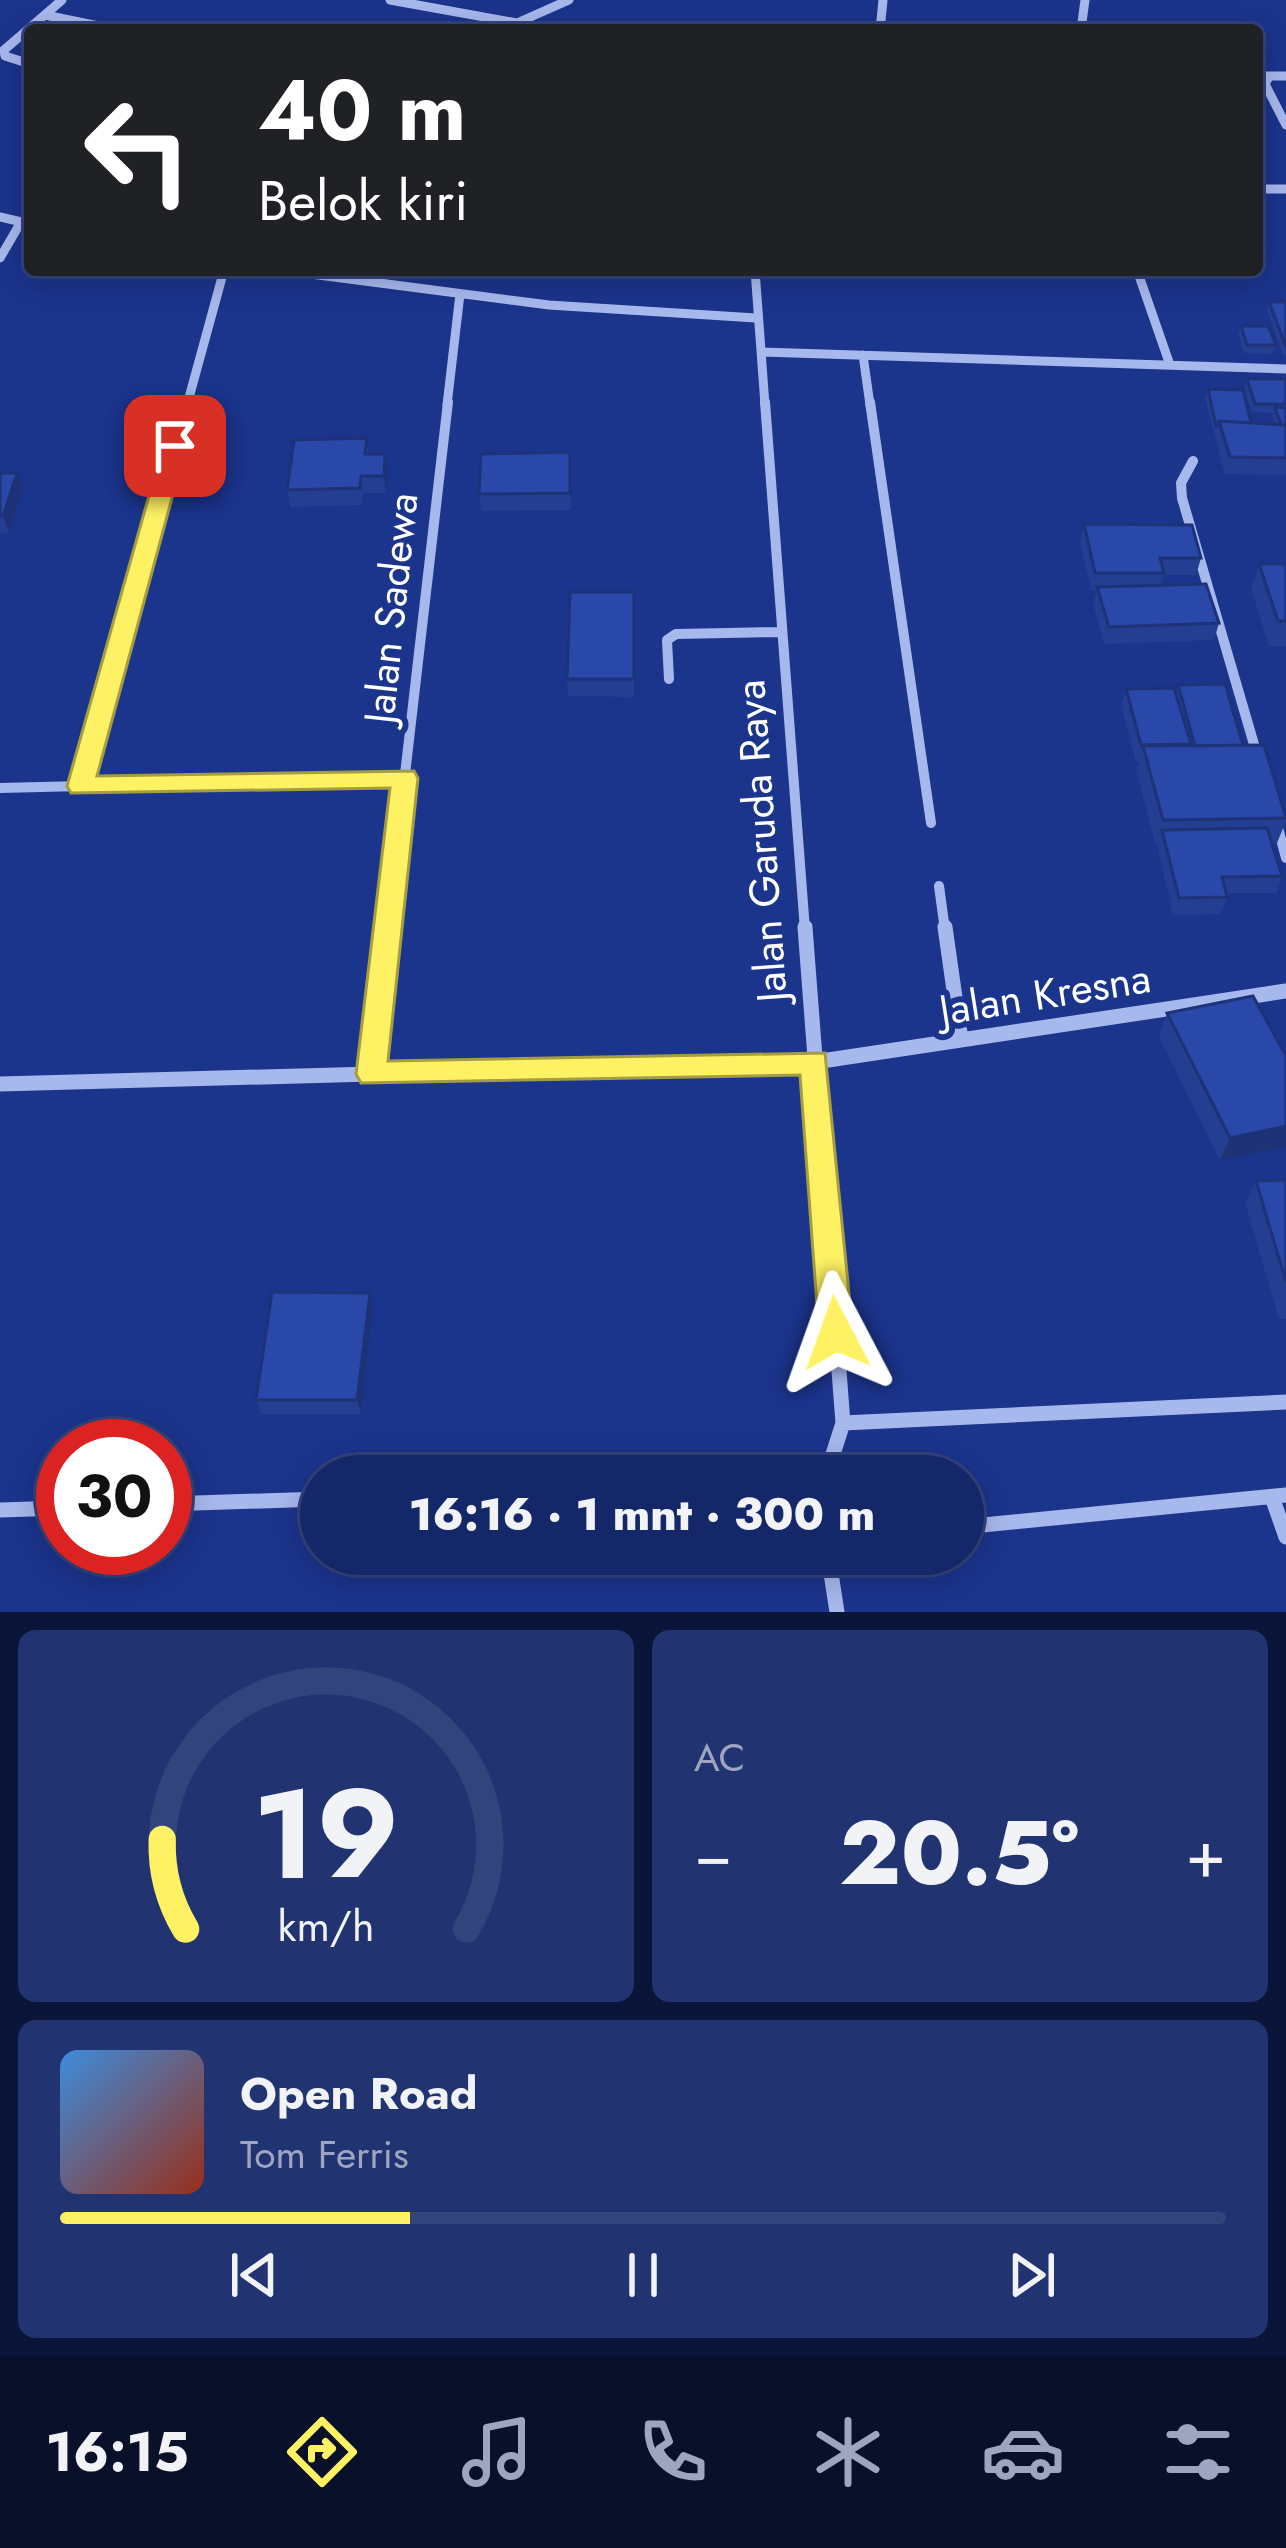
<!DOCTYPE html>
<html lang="id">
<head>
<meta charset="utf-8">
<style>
  :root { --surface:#142769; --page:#213371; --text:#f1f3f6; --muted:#9da5c0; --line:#33447d; --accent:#fef264 }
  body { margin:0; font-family:Jost,sans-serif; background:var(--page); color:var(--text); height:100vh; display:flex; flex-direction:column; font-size:45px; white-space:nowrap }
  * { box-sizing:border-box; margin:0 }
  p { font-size:39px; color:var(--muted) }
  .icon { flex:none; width:66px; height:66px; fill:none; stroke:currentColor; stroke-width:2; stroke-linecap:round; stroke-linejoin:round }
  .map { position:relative; height:1612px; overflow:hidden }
  .side { display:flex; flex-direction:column; gap:18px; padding:18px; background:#0b153a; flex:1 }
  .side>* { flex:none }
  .guide { position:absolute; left:24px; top:24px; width:1239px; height:252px; border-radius:12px; box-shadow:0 6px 30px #0003,0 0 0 3px var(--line); background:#202124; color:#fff; overflow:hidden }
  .speed { position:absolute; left:36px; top:1419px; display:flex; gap:24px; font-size:60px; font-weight:700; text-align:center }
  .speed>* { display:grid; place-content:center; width:156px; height:156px; border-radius:50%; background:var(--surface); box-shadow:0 6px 30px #0003,0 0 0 3px var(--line); line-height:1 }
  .speed .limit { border:18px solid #d22; background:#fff; color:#111 }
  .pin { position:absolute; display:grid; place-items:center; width:102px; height:102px; color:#fff; margin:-51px; border-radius:24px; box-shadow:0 6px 18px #0006 }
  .me { position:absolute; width:132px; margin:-66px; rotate:356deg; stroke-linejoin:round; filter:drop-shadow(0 0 9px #0008) }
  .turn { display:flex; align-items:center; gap:42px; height:252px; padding:0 36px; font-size:54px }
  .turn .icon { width:156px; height:156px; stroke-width:2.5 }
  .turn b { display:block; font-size:84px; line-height:102px }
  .big { font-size:90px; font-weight:800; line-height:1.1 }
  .side .tile { flex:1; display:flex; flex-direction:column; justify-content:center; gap:18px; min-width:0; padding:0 42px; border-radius:18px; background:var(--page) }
  .side .dial { align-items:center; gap:0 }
  .dial svg { height:312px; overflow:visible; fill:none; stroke:var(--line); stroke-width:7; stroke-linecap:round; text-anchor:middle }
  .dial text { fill:var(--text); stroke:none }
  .song { display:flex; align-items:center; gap:36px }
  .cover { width:144px; height:144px; border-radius:18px; background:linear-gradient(135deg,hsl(210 70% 55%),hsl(10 70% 35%)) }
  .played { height:12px; border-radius:6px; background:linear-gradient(90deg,var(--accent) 30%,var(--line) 30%) }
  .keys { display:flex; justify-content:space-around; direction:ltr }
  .heat { display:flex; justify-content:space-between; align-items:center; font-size:66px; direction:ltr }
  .side .tiles { flex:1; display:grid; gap:18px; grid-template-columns:1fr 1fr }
  .tile:last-child { grid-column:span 2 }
  .trip { position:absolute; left:300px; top:1455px; width:684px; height:120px; border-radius:60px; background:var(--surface); box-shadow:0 6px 30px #0003,0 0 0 3px var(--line); font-weight:800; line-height:120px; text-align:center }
  .dock { display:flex; height:192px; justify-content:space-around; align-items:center; background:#08102a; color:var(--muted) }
  .dock .icon { width:84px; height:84px }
  .dock .active { color:var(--accent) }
  .dock b { font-size:54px; color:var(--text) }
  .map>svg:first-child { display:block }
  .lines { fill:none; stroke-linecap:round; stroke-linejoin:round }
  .street-far2 { stroke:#a7b8ed; stroke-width:9 }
  .street-far1 { stroke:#a7b8ed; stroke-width:10 }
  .street { stroke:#a7b8ed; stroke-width:15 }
  .wall { fill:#243e92 }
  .shaded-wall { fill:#1d3277 }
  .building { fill:#2a48aa; stroke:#1d3277; stroke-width:3 }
  .route { fill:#fef264; stroke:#a59d41; stroke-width:3 }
  .labels { text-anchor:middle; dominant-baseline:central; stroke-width:12; stroke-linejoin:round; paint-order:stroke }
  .street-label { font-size:42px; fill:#fff; stroke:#1b348c }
</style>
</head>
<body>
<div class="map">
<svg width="1286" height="1612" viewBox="0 0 1286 1612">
  <rect width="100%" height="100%" fill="#1b348c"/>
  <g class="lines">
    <path class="street-far2" d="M390 0 517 23
      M45 15 118 30
      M517 23 569 0
      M880 30 883 0
      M1081 30 1085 0
      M30 64 5 56 4 50 62 0
      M1257 76H1286
      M1269 77 1265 84 1286 125
      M1257 189H1286
      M0 217 30 224
      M0 258 21 222
      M280 270 549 305 756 318
      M755 270 765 405
      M1137 270 1170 365
      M761 352 1286 369
      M863 355 870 405
      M187 405 224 270
      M447 405 460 294"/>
    <path class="street-far1" d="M765 402 805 930
      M870 402 931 823
      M1193 461 1181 483 1182 498 1258 758
      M669 679 667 640 676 634 781 632
      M81 786 187 402
      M0 788 405 778
      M1277 824 1286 858
      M939 886 945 930
      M387 930 448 402"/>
    <path class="street" d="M805 927 843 1423 826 1476
      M945 927 961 1040
      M371 1074 388 927
      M0 1084 815 1062 1286 991
      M843 1423 1286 1402
      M1272 1497 1286 1537
      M165 1504 321 1499
      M0 1510 63 1508
      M963 1527 1286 1495
      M828 1554 837 1612"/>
  </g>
  <path class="wall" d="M1269 302H1286V355H1283L1267 310Z
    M1241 326 1276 345 1273 354 1244 353 1238 334Z
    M1247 379H1286V475L1225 474 1205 398 1208 389 1251 423 1275 424 1272 416 1274 413 1252 412 1244 388Z
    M367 438 369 454H385L388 471 386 493H363L362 505 290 507 287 490Z
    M570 452 571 510 481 511 479 494Z
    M0 473 23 490 9 533 0 534Z
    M1084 524 1201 558 1196 575H1164L1161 585 1219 623 1214 640 1104 644 1093 604 1097 590H1091L1080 541Z
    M1259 564H1286V646H1269L1251 589Z
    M634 592V697L568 696 567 679Z
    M1178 685 1243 745 1286 815V821L1277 843H1272L1282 876 1276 893H1226L1227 897 1221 914 1173 915 1157 844H1155L1136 771 1139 762H1136L1121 706 1126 689 1176 692Z
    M1167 1013 1286 1056V1147L1220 1160 1159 1037Z
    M1286 1180V1319H1279L1245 1203 1256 1181Z
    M373 1308 361 1414H261L256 1400Z"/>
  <path class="shaded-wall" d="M385 454 388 471 386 493 384 476Z
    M17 473 23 490 9 533 3 516Z
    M1286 1126V1147L1220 1160 1230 1138Z
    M370 1293 373 1308 361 1414 357 1400Z"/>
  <path class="building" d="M536 22 620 28 619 30H533Z
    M1269 302H1286V347Z
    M1241 326H1268L1276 345H1247Z
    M1247 379H1286V404H1255Z
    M1208 389 1243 390 1251 423 1219 421 1217 426H1216Z
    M1275 407 1286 408V425H1281Z
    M1219 421 1286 425V458L1230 457Z
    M367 438 365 454H385L384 476H361L360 488 287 490 294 440Z
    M570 452V493L479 494 481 454Z
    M0 473H17L3 516H0Z
    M1084 524 1192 525 1201 558H1160L1164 573H1095Z
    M1259 564H1286V621H1278Z
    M1206 584 1219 623 1109 627 1097 587Z
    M570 592H634V679H567Z
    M1225 684 1243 745 1195 746 1178 685Z
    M1174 688 1191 744 1141 745 1126 689Z
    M1264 745 1286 818 1163 820 1143 746Z
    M1267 828 1282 876 1222 877 1227 897 1179 898 1162 830Z
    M1253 996 1286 1056V1126L1230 1138 1167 1013Z
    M1286 1180V1282L1256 1181Z
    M272 1292 370 1293 357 1400H256Z"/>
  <path class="route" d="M175 439 186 446 97 776 414 771 418 778 388 1061 825 1053 853 1333 848 1344 836 1349 824 1344 819 1333 800 1075 361 1083 356 1074 390 788 71 793 67 786 163 446Z"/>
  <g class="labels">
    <g class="street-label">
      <text transform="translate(391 608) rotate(-84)">Jalan Sadewa</text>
      <text transform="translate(761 841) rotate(-94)">Jalan Garuda Raya</text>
      <text transform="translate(1045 994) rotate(-9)">Jalan Kresna</text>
    </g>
  </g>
</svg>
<div class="speed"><div class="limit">30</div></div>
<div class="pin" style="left:175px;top:446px;background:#d93025"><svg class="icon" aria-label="arrive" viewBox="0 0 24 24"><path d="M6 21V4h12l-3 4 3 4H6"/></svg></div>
<svg class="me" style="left:836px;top:1333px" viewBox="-20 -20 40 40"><path d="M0-17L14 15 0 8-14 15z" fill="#fef264" stroke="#fff" stroke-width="4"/></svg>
<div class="trip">16:16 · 1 mnt · 300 m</div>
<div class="guide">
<div class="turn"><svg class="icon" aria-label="left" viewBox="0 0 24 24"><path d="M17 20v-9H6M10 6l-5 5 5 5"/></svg><div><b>40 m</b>Belok kiri</div></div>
</div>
</div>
<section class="side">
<div class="tiles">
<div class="tile dial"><svg viewBox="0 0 100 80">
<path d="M14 69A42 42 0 1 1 86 69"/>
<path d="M14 69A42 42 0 0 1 8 46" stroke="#fef264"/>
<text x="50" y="56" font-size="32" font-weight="700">19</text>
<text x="50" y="72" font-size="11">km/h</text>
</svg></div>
<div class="tile"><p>AC</p>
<div class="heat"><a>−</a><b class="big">20.5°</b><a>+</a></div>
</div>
<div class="tile">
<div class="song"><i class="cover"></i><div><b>Open Road</b><p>Tom Ferris</p></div></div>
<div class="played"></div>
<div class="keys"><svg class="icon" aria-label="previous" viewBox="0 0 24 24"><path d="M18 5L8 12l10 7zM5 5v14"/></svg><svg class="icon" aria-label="pause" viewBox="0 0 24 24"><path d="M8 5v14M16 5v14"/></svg><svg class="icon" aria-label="next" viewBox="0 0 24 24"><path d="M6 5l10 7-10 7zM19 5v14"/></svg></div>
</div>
</div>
</section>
<nav class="dock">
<b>16:15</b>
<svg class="icon active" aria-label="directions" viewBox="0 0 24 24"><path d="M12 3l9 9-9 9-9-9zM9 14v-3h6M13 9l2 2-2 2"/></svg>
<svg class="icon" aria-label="music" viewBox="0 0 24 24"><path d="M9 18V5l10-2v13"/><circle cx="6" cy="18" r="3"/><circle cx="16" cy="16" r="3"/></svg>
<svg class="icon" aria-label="phone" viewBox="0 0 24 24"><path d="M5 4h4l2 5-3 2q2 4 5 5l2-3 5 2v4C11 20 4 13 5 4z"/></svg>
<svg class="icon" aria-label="climate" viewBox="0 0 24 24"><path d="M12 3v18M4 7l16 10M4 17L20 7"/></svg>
<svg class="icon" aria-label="car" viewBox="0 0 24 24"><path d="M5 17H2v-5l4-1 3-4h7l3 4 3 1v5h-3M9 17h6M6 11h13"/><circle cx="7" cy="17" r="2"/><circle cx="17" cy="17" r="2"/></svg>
<svg class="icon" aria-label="filters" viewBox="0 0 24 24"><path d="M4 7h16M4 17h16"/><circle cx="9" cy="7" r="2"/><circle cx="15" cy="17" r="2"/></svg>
</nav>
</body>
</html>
